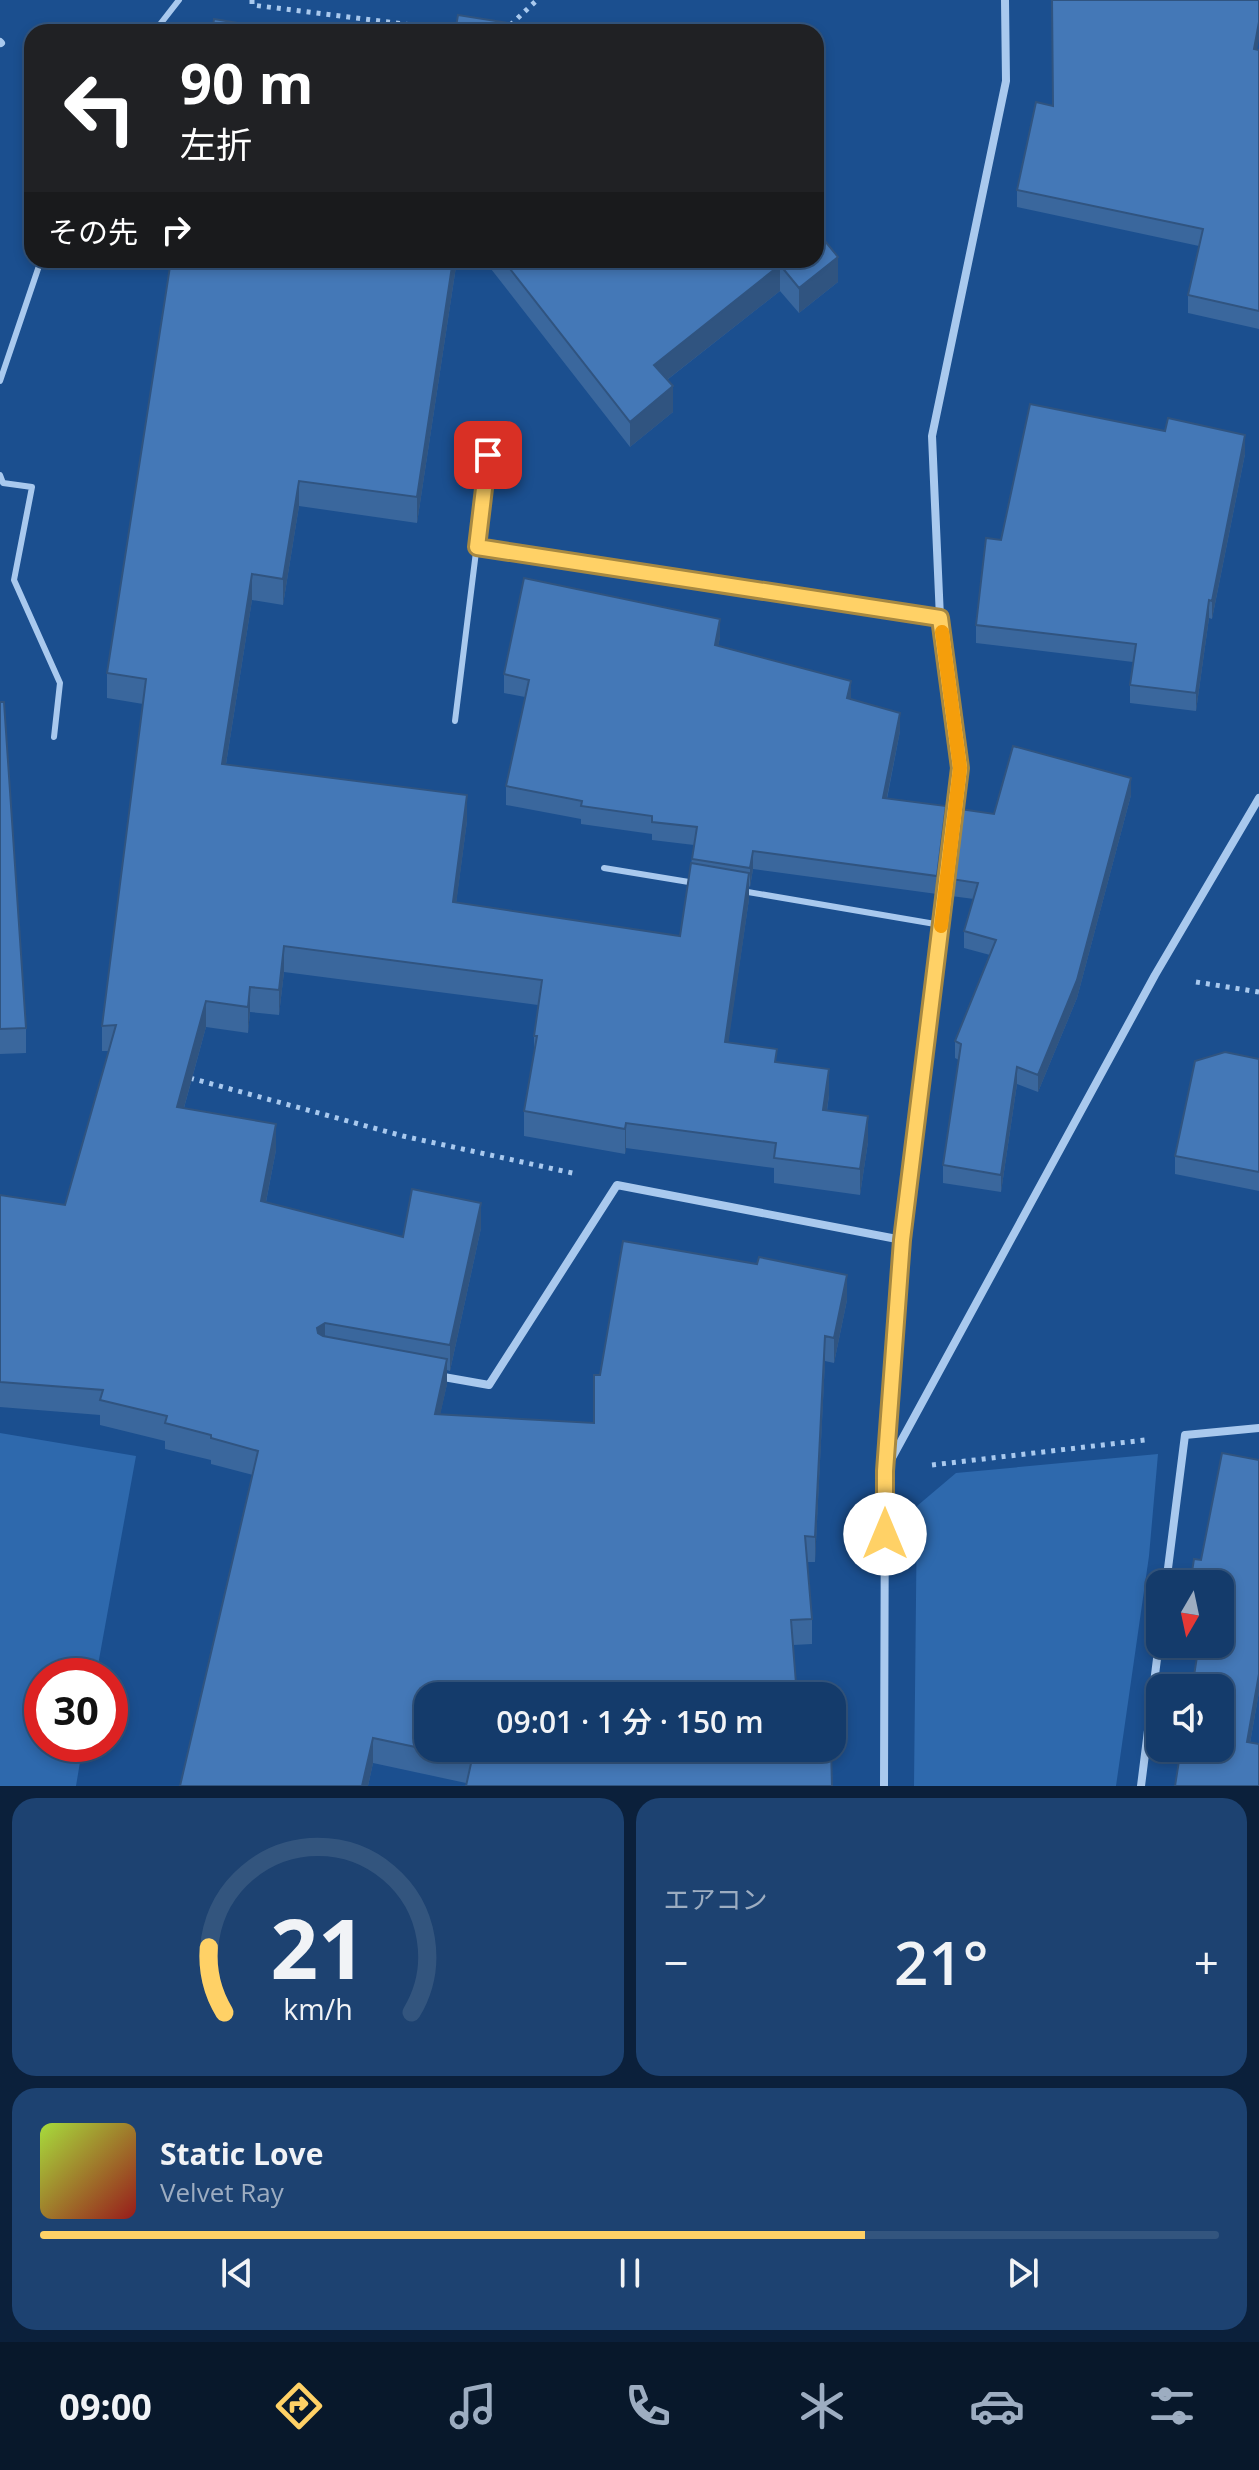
<!DOCTYPE html>
<html lang="ja">
<head>
<meta charset="utf-8">
<style>
  :root { --surface:#143b6b; --page:#1d4271; --text:#f1f3f6; --muted:#9dadc1; --line:#33557e; --accent:#ffd166 }
  body { margin:0; font-family:"Open Sans","Noto Sans JP",sans-serif; background:var(--page); color:var(--text); height:100vh; display:flex; flex-direction:column; font-size:30px; white-space:nowrap }
  * { box-sizing:border-box; margin:0 }
  p { font-size:26px; color:var(--muted) }
  .icon { flex:none; width:44px; height:44px; fill:none; stroke:currentColor; stroke-width:2; stroke-linecap:round; stroke-linejoin:round }
  .map { position:relative; height:1786px; overflow:hidden }
  .panel { display:flex; flex-direction:column; gap:12px; padding:12px; background:#0b203b; flex:1 }
  .panel>* { flex:none }
  .top-card { position:absolute; left:24px; top:24px; width:800px; height:244px; border-radius:24px; box-shadow:0 4px 12px #0003,0 0 0 2px var(--line); background:#202124; color:#fff; overflow:hidden }
  .needle { width:52px; rotate:189deg }
  .buttons { position:absolute; left:1146px; top:1570px; display:grid; gap:16px }
  .buttons a { display:grid; place-items:center; width:88px; height:88px; border-radius:16px; background:var(--surface); box-shadow:0 4px 12px #0003,0 0 0 2px var(--line); font-size:40px }
  .speed { position:absolute; left:24px; top:1658px; display:flex; gap:16px; font-size:40px; font-weight:700; text-align:center }
  .speed>* { display:grid; place-content:center; width:104px; height:104px; border-radius:50%; background:var(--surface); box-shadow:0 4px 12px #0003,0 0 0 2px var(--line); line-height:1 }
  .speed .limit { border:12px solid #d22; background:#fff; color:#111 }
  .pin { position:absolute; display:grid; place-items:center; width:68px; height:68px; color:#fff; margin:-34px; border-radius:16px; box-shadow:0 4px 12px #0006 }
  .me { position:absolute; width:88px; margin:-44px; rotate:0deg; stroke-linejoin:round; filter:drop-shadow(0 0 6px #0008) }
  .turn { display:flex; align-items:center; gap:28px; height:168px; padding:0 24px; font-size:36px }
  .turn .icon { width:104px; height:104px; stroke-width:2.5 }
  .turn b { display:block; font-size:56px; line-height:68px }
  .then { display:flex; align-items:center; height:76px; padding:0 24px; background:#0003; gap:16px; font-size:30px }
  .big { font-size:60px; font-weight:600; line-height:1.1 }
  .panel .widget { flex:1; display:flex; flex-direction:column; justify-content:center; gap:12px; min-width:0; padding:0 28px; border-radius:24px; background:var(--page) }
  .panel .dial { align-items:center; gap:0 }
  .dial svg { height:208px; overflow:visible; fill:none; stroke:var(--line); stroke-width:7; stroke-linecap:round; text-anchor:middle }
  .dial text { fill:var(--text); stroke:none }
  .song { display:flex; align-items:center; gap:24px }
  .cover { width:96px; height:96px; border-radius:12px; background:linear-gradient(135deg,hsl(80 70% 55%),hsl(0 70% 35%)) }
  .played { height:8px; border-radius:4px; background:linear-gradient(90deg,var(--accent) 70%,var(--line) 70%) }
  .keys { display:flex; justify-content:space-around; direction:ltr }
  .heat { display:flex; justify-content:space-between; align-items:center; font-size:44px; direction:ltr }
  .panel .tiles { flex:1; display:grid; gap:12px; grid-template-columns:1fr 1fr }
  .widget:last-child { grid-column:span 2 }
  .trip { position:absolute; left:414px; top:1682px; width:432px; height:80px; border-radius:24px; background:var(--surface); box-shadow:0 4px 12px #0003,0 0 0 2px var(--line); font-weight:600; line-height:80px; text-align:center }
  .tabs { display:flex; height:128px; justify-content:space-around; align-items:center; background:#08182b; color:var(--muted) }
  .tabs .icon { width:56px; height:56px }
  .tabs .current { color:var(--accent) }
  .tabs b { font-size:36px; color:var(--text) }
  .map>svg:first-child { display:block }
  .green { fill:#2e69ad }
  .lines { fill:none; stroke-linecap:round; stroke-linejoin:round }
  .path { stroke:#a9c9ee; stroke-width:5; stroke-dasharray:4 6; stroke-linecap:butt }
  .service { stroke:#a9c9ee; stroke-width:6 }
  .minor { stroke:#a9c9ee; stroke-width:8 }
  .wall { fill:#3a679d }
  .shaded-wall { fill:#305480 }
  .building { fill:#4478b7; stroke:#305480; stroke-width:2 }
  .route-casing { stroke:#a68842; stroke-width:20 }
  .route { stroke:#ffd166; stroke-width:14 }
  .slow { stroke:#f59e0b; stroke-width:14 }
</style>
</head>
<body>
<div class="map">
<svg width="1259" height="1786" viewBox="0 0 1259 1786">
  <rect width="100%" height="100%" fill="#1b4f8f"/>
  <path class="green" d="M0 1433 136 1456 96 1676H42V1744H83L76 1786H0Z
    M1158 1454 1149 1556 1116 1786H914L917 1506 956 1473Z"/>
  <g class="lines">
    <path class="path" d="M252 0V5L468 32
      M503 32 537 0
      M1196 982 1259 992
      M190 1078 403 1136 577 1174
      M932 1465 1145 1440"/>
    <path class="service" d="M154 32 179 0
      M0 381 41 260
      M0 475 3 483 32 487 14 580 60 683 54 737
      M455 721 488 455
      M604 868 695 883
      M742 891 941 925"/>
    <path class="minor" d="M0 42 1 43
      M477 547 940 618
      M438 1376 489 1385 617 1185 902 1240
      M887 1467 1155 975 1259 798
      M1166 1584 1185 1435 1259 1428
      M884 1786 885 1471 902 1240 960 768 940 618 932 436 1006 81 1005 0
      M1141 1786 1160 1635"/>
  </g>
  <path class="wall" d="M1257 49 1259 50V329L1188 313V295L1199 246 1017 207V190L1053 106Z
    M171 260H457L417 523 299 506 283 605 252 600 226 764 467 821 456 903 680 936 694 845 652 840V834L581 824V819L506 805V786L525 697 504 693V674L720 637 718 646 850 699 900 731 887 799 946 825 937 894 753 869 750 887 749 886V899L728 1042 777 1062 829 1095 827 1111 868 1142 860 1195 774 1183V1168L626 1148 625 1154 524 1136V1111L534 1056V1036L538 1005 284 972 279 1015 250 1012 248 1033 206 1027 184 1108 276 1150 266 1202 403 1237 481 1228 450 1371 447 1370V1384L440 1414 594 1423 600 1375 847 1300 834 1363 825 1361 815 1562H807L812 1619V1644L793 1645 428 1696 831 1748 466 1783 373 1763 368 1786H180L253 1475 211 1464V1460L165 1449V1441L100 1425V1415L0 1407V1195L65 1205 109 1051H102V1026L143 704 107 698V673Z
    M484 260H816L838 282 799 313 780 291 667 380 673 412 630 447Z
    M1245 454 1212 619 1209 618 1196 711 1130 703V685L1133 662 976 643V625L1001 540Z
    M0 702 26 1028V1053L0 1054Z
    M1131 795 1077 998 1038 1092 1017 1084 1001 1192 943 1183V1165L959 1060 955 1058V1041L990 955 964 948V931L974 899 951 896V879L994 814Z
    M1259 1059V1191L1175 1174V1156Z
    M1259 1460V1692L1250 1743 1259 1786 1197 1654 1181 1652V1644H1220L1201 1560Z"/>
  <path class="shaded-wall" d="M1259 22V40L1254 66V49Z
    M838 257V282L799 313V288Z
    M453 260H457L417 523V497Z
    M780 265V291L654 390V365Z
    M673 386V412L630 447V422Z
    M1245 435V454L1212 619V601Z
    M299 481V506L283 605V579Z
    M252 574V600L222 789V764Z
    M1209 600V618L1196 711V693Z
    M720 619V637L715 663V645Z
    M851 681V699L847 698Z
    M900 713V731L883 817V798Z
    M1131 778V795L1077 998 1038 1092V1075Z
    M467 795V821L453 928V902Z
    M946 806V825L937 894V876Z
    M753 851V869L750 887V868Z
    M749 873V899L725 1067V1042Z
    M284 946V972L279 1015V990Z
    M250 987V1012L248 1033V1007Z
    M206 1001V1027L177 1133V1107Z
    M1017 1067V1084L1001 1192V1175Z
    M829 1069V1095L823 1136V1110Z
    M868 1116V1142L860 1195V1169Z
    M626 1123V1148L625 1154V1129Z
    M276 1124V1150L261 1227V1201Z
    M481 1203V1228L450 1371V1345Z
    M847 1275V1300L834 1363V1338Z
    M325 1323V1348L317 1353V1328Z
    M825 1336V1361L815 1562V1537Z
    M447 1359V1384L435 1439V1414Z
    M1259 1674V1692L1247 1760V1742Z
    M373 1738V1763L368 1786H362Z"/>
  <path class="building" d="M1052 0H1259V22L1254 49 1259 50V311L1188 295 1203 229 1017 190 1036 102 1053 106Z
    M458 15 565 32H455Z
    M214 19 293 32H212Z
    M816 230 838 257 799 288 780 265 654 365 673 386 630 422 503 260H816Z
    M171 260H453L417 497 299 481 283 579 252 574 222 764 467 795 453 902 680 936 691 863 749 873 725 1042 777 1049 775 1062 829 1069 823 1110 868 1116 860 1169 774 1158 776 1143 626 1123 625 1129 524 1111 537 1036H534L542 980 284 946 279 990 250 987 248 1007 206 1001 177 1107 276 1124 261 1201 403 1237 412 1189 481 1203 450 1345 325 1323 317 1328 318 1333 323 1336 447 1359 435 1414 594 1423V1375H600L623 1241 757 1264 759 1257 847 1275 834 1338 825 1336 815 1537 805 1536 812 1619 791 1620 797 1696H428V1748H831L832 1786H466L472 1759 373 1738 362 1786H180L258 1451 211 1438V1435L165 1423 167 1416 100 1400 103 1390 0 1382V1195L65 1205 116 1025 102 1026 146 679 107 673Z
    M1030 404 1165 431 1168 418 1245 435 1212 601 1209 600 1196 693 1130 685 1136 644 976 625 986 538 1001 540Z
    M524 578 720 619 715 645 851 681 847 698 900 713 883 798 946 806 937 876 753 851 750 868 692 859 697 827 652 822V816L581 806 582 801 506 786 529 680 504 674Z
    M0 702H4L26 1028 0 1029Z
    M1013 746 1131 778 1077 980 1038 1075 1017 1067 1001 1175 943 1165 961 1044 955 1041 996 940 964 931 978 883 951 879 960 809 994 814Z
    M1225 1052 1259 1059V1172L1175 1156 1195 1061Z
    M1222 1453 1259 1460V1674L1247 1742 1259 1744V1786H1175L1181 1748H1220V1688H1192L1199 1644H1220V1584H1190L1194 1559 1201 1560Z"/>
  <g class="lines">
    <defs>
      <path id="route" d="M488 455 477 547 940 618 960 768 902 1240 885 1471V1534"/>
    </defs>
    <use href="#route" class="route-casing"/>
    <use href="#route" class="route"/>
    <path class="slow" d="M941 926 960 768 942 632"/>
  </g>
</svg>
<div class="buttons">
<a><svg class="needle" viewBox="-14 -14 28 28"><path d="M0-13l5 13h-10z" fill="#e53935"/><path d="M0 13l5-13h-10z" fill="#9dadc1"/></svg></a>
<a><svg class="icon" aria-label="sound" viewBox="0 0 24 24"><path d="M4 9h4l5-4v14l-5-4H4zM17 9q2 3 0 6"/></svg></a>
</div>
<div class="speed"><div class="limit">30</div></div>
<div class="pin" style="left:488px;top:455px;background:#d93025"><svg class="icon" aria-label="arrive" viewBox="0 0 24 24"><path d="M6 21V4h12l-3 4 3 4H6"/></svg></div>
<svg class="me" style="left:885px;top:1534px" viewBox="-20 -20 40 40"><circle r="19" fill="#fff"/><path d="M0-13L10 11 0 6-10 11z" fill="#ffd166"/></svg>
<div class="trip">09:01 · 1 分 · 150 m</div>
<div class="top-card">
<div class="turn"><svg class="icon" aria-label="left" viewBox="0 0 24 24"><path d="M17 20v-9H6M10 6l-5 5 5 5"/></svg><div><b>90 m</b>左折</div></div>
<div class="then">その先<svg class="icon" aria-label="right" viewBox="0 0 24 24"><path d="M7 20v-9h11M14 6l5 5-5 5"/></svg></div>
</div>
</div>
<section class="panel">
<div class="tiles">
<div class="widget dial"><svg viewBox="0 0 100 80">
<path d="M14 69A42 42 0 1 1 86 69"/>
<path d="M14 69A42 42 0 0 1 8 44" stroke="#ffd166"/>
<text x="50" y="56" font-size="32" font-weight="700">21</text>
<text x="50" y="72" font-size="11">km/h</text>
</svg></div>
<div class="widget"><p>エアコン</p>
<div class="heat"><a>−</a><b class="big">21°</b><a>+</a></div>
</div>
<div class="widget">
<div class="song"><i class="cover"></i><div><b>Static Love</b><p>Velvet Ray</p></div></div>
<div class="played"></div>
<div class="keys"><svg class="icon" aria-label="previous" viewBox="0 0 24 24"><path d="M18 5L8 12l10 7zM5 5v14"/></svg><svg class="icon" aria-label="pause" viewBox="0 0 24 24"><path d="M8 5v14M16 5v14"/></svg><svg class="icon" aria-label="next" viewBox="0 0 24 24"><path d="M6 5l10 7-10 7zM19 5v14"/></svg></div>
</div>
</div>
</section>
<nav class="tabs">
<b>09:00</b>
<svg class="icon current" aria-label="directions" viewBox="0 0 24 24"><path d="M12 3l9 9-9 9-9-9zM9 14v-3h6M13 9l2 2-2 2"/></svg>
<svg class="icon" aria-label="music" viewBox="0 0 24 24"><path d="M9 18V5l10-2v13"/><circle cx="6" cy="18" r="3"/><circle cx="16" cy="16" r="3"/></svg>
<svg class="icon" aria-label="phone" viewBox="0 0 24 24"><path d="M5 4h4l2 5-3 2q2 4 5 5l2-3 5 2v4C11 20 4 13 5 4z"/></svg>
<svg class="icon" aria-label="climate" viewBox="0 0 24 24"><path d="M12 3v18M4 7l16 10M4 17L20 7"/></svg>
<svg class="icon" aria-label="car" viewBox="0 0 24 24"><path d="M5 17H2v-5l4-1 3-4h7l3 4 3 1v5h-3M9 17h6M6 11h13"/><circle cx="7" cy="17" r="2"/><circle cx="17" cy="17" r="2"/></svg>
<svg class="icon" aria-label="filters" viewBox="0 0 24 24"><path d="M4 7h16M4 17h16"/><circle cx="9" cy="7" r="2"/><circle cx="15" cy="17" r="2"/></svg>
</nav>
</body>
</html>
